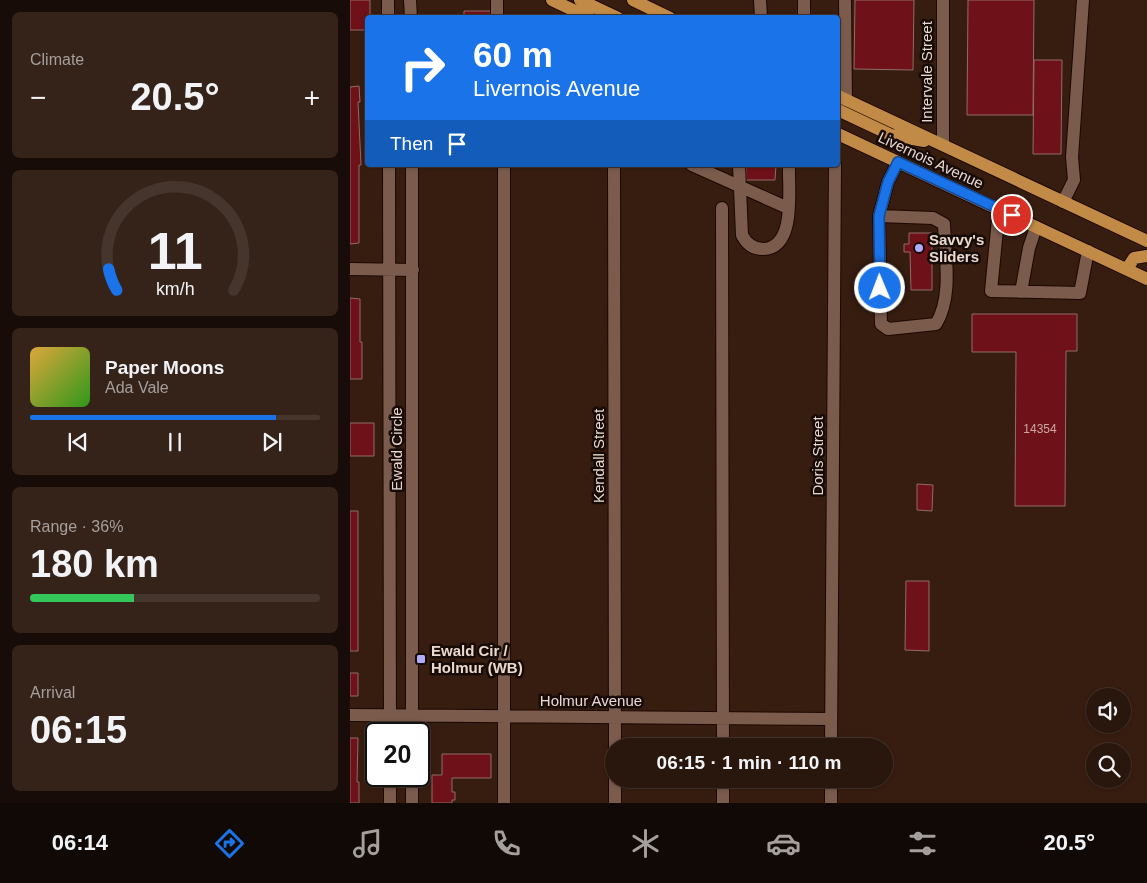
<!DOCTYPE html>
<html lang="en">
<head>
<meta charset="utf-8">
<style>
  :root { --surface:#29160c; --page:#35231a; --text:#f1f3f6; --muted:#a59f9d; --line:#45352d; --accent:#1a73e8 }
  body { margin:0; font-family:Helvetica,sans-serif; background:var(--page); color:var(--text); height:100vh; display:flex; flex-direction:column; font-size:19px; white-space:nowrap }
  * { box-sizing:border-box; margin:0 }
  p { font-size:16px; color:var(--muted) }
  .icon { flex:none; width:28px; height:28px; fill:none; stroke:currentColor; stroke-width:2; stroke-linecap:round; stroke-linejoin:round }
  .map { position:relative; flex:1; overflow:hidden }
  .sheet { display:flex; flex-direction:column; gap:12px; padding:12px; background:#170c07; width:350px }
  .sheet>* { flex:none }
  .banner { position:absolute; left:15px; top:15px; width:475px; height:152px; border-radius:5px; box-shadow:0 1px 4px #0004,0 0 0 1px var(--line); background:#1a73e8; color:#fff; overflow:hidden }
  .controls { position:absolute; left:736px; top:688px; display:grid; gap:10px }
  .controls a { display:grid; place-items:center; width:45px; height:45px; border-radius:50%; background:var(--surface); box-shadow:0 1px 4px #0004,0 0 0 1px var(--line); font-size:25px }
  .speed { position:absolute; left:15px; top:722px; display:flex; gap:10px; font-size:25px; font-weight:700; text-align:center }
  .speed>* { display:grid; place-content:center; width:65px; height:65px; border-radius:50%; background:var(--surface); box-shadow:0 1px 4px #0004,0 0 0 1px var(--line); line-height:1 }
  .speed .limit { border:2px solid #111; border-radius:8px; background:#fff; color:#111 }
  .pin { position:absolute; display:grid; place-items:center; width:42px; height:42px; color:#fff; margin:-21px; border:2px solid #fff; border-radius:50%; box-shadow:0 1px 5px #0007 }
  .me { position:absolute; width:55px; margin:-28px; rotate:359deg; stroke-linejoin:round; filter:drop-shadow(0 0 4px #0008) }
  .turn { display:flex; align-items:center; gap:18px; height:105px; padding:0 25px; font-size:22px }
  .turn .icon { width:65px; height:65px; stroke-width:2.5 }
  .turn b { display:block; font-size:35px; line-height:42px }
  .then { display:flex; align-items:center; height:48px; padding:0 25px; background:#0003; gap:10px; font-size:19px }
  .big { font-size:38px; font-weight:800; line-height:1.1 }
  .sheet .tile { flex:1; display:flex; flex-direction:column; justify-content:center; gap:8px; min-width:0; padding:0 18px; border-radius:8px; background:var(--page) }
  .sheet .dial { align-items:center; gap:0 }
  .dial svg { height:130px; overflow:visible; fill:none; stroke:var(--line); stroke-width:7; stroke-linecap:round; text-anchor:middle }
  .dial text { fill:var(--text); stroke:none }
  .song { display:flex; align-items:center; gap:15px }
  .cover { width:60px; height:60px; border-radius:8px; background:linear-gradient(135deg,hsl(40 70% 55%),hsl(110 70% 35%)) }
  .played { height:5px; border-radius:2px; background:linear-gradient(90deg,var(--accent) 85%,var(--line) 85%) }
  .keys { display:flex; justify-content:space-around; direction:ltr }
  .heat { display:flex; justify-content:space-between; align-items:center; font-size:28px; direction:ltr }
  .charge { height:8px; border-radius:4px; background:linear-gradient(90deg,#34c759 36%,var(--line) 0) }
  .trip { position:absolute; left:255px; top:738px; width:288px; height:50px; border-radius:25px; background:var(--surface); box-shadow:0 1px 4px #0004,0 0 0 1px var(--line); font-weight:800; line-height:50px; text-align:center }
  .tab-bar { display:flex; height:80px; justify-content:space-around; align-items:center; background:#100905; color:var(--muted) }
  .tab-bar .icon { width:35px; height:35px }
  .tab-bar .selected { color:var(--accent) }
  .tab-bar b { font-size:22px; color:var(--text) }
  main { display:flex; flex:1; min-height:0 }
  .map>svg:first-child { display:block }
  .building { fill:#6e1118; stroke:#906c69 }
  .lines { fill:none; stroke-linecap:round; stroke-linejoin:round }
  .minor-casing { stroke:#1d0700; stroke-width:14 }
  .major-casing { stroke:#1d0700; stroke-width:14 }
  .minor { stroke:#7a5b4c; stroke-width:12 }
  .major { stroke:#c28a47; stroke-width:12 }
  .route-casing { stroke:#114b97; stroke-width:12 }
  .route { stroke:#1a73e8; stroke-width:9 }
  .poi-dot { fill:#b1adfa; stroke:#160b06; stroke-width:2 }
  .labels { text-anchor:middle; dominant-baseline:central; stroke-width:5; stroke-linejoin:round; paint-order:stroke }
  .number-label { font-size:12px; fill:#cca7a2 }
  .street-label { font-size:15px; fill:#ebd9d0; stroke:#160b06 }
  .poi-label { font-size:15px; font-weight:bold; fill:#ebd9d0; stroke:#160b06; text-anchor:start }
</style>
</head>
<body>
<main>
<section class="sheet">
<div class="tile"><p>Climate</p>
<div class="heat"><a>−</a><b class="big">20.5°</b><a>+</a></div>
</div>
<div class="tile dial"><svg viewBox="0 0 100 80">
<path d="M14 69A42 42 0 1 1 86 69"/>
<path d="M14 69A42 42 0 0 1 9 56" stroke="#1a73e8"/>
<text x="50" y="56" font-size="32" font-weight="700">11</text>
<text x="50" y="72" font-size="11">km/h</text>
</svg></div>
<div class="tile">
<div class="song"><i class="cover"></i><div><b>Paper Moons</b><p>Ada Vale</p></div></div>
<div class="played"></div>
<div class="keys"><svg class="icon" aria-label="previous" viewBox="0 0 24 24"><path d="M18 5L8 12l10 7zM5 5v14"/></svg><svg class="icon" aria-label="pause" viewBox="0 0 24 24"><path d="M8 5v14M16 5v14"/></svg><svg class="icon" aria-label="next" viewBox="0 0 24 24"><path d="M6 5l10 7-10 7zM19 5v14"/></svg></div>
</div>
<div class="tile"><p>Range · 36%</p><b class="big">180 km</b><div class="charge"></div></div>
<div class="tile"><p>Arrival</p><b class="big">06:15</b></div>
</section>
<div class="map">
<svg width="797" height="803" viewBox="0 0 797 803">
  <rect width="100%" height="100%" fill="#371d10"/>
  <path class="building" d="M0 0H20V18H18V30H0Z
    M505 0H564L563 70 504 69Z
    M618 0H684L683 115H617Z
    M114 11H141V18H114Z
    M684 60H712L711 154H683Z
    M9 86 10 102H8L11 165H9V243L0 244V87Z
    M396 165H426L425 180H396Z
    M559 233H582V290H561L560 252H554V244H559Z
    M0 298 10 299V342H12V379H0Z
    M622 314H727V351H716L715 506H665L666 352H622Z
    M0 423H24V456H0Z
    M567 484 583 485 582 511 567 510Z
    M0 511H8V651H0Z
    M556 581H579V651L555 650Z
    M0 673H8V696H0Z
    M0 738H8L7 782H9V803H0Z
    M92 754H141V778H102V792H105V800H102V803H82V775H92Z"/>
  <g class="lines">
    <defs>
      <path id="minor" d="M38 0V18
        M60 0 61 18
        M410 0 411 18
        M495 0 496 100
        M593 0V145
        M147 18V0
        M454 18V0
        M39 165 40 734
        M62 165V734
        M264 165 265 746
        M342 165 438 208
        M389 165 392 235C396 243 403 249 413 249 447 248 438 188 439 165
        M713 202 724 180 722 157 733 0
        M372 208 373 746
        M649 209 641 291 730 293 738 251
        M529 216 583 218 594 224C595 257 603 296 586 324L538 329 531 324 529 216 538 182 548 162
        M0 269 63 270
        M671 292 679 248 686 227
        M0 715 481 719
        M481 746 485 165
        M265 779V803
        M373 779V803
        M40 803V776
        M62 803V776
        M154 803V165
        M481 803V779"/>
      <path id="major" d="M202 0 240 18
        M230 0 268 18
        M283 0 320 18
        M488 96 797 241
        M488 110 541 135 574 141
        M488 134 797 279
        M777 269 784 258 797 256"/>
    </defs>
    <use href="#minor" class="minor-casing"/>
    <use href="#major" class="major-casing"/>
    <use href="#minor" class="minor"/>
    <use href="#major" class="major"/>
  </g>
  <g class="lines">
    <defs>
      <path id="route" d="M530 288 529 216 538 182 548 162 662 215"/>
    </defs>
    <use href="#route" class="route-casing"/>
    <use href="#route" class="route"/>
  </g>
  <g class="poi-dot">
    <circle cx="569" cy="248" r="5"/>
    <rect x="66" y="654" width="10" height="10" rx="2.5"/>
  </g>
  <g class="labels">
    <g class="number-label">
      <text x="690" y="429">14354</text>
    </g>
    <g class="street-label">
      <text transform="translate(576 72) rotate(-90)">Intervale Street</text>
      <text transform="translate(581 160) rotate(25)">Livernois Avenue</text>
      <text transform="translate(46 449) rotate(-90)">Ewald Circle</text>
      <text transform="translate(248 456) rotate(-90)">Kendall Street</text>
      <text transform="translate(467 456) rotate(-90)">Doris Street</text>
      <text x="241" y="700">Holmur Avenue</text>
    </g>
    <g class="poi-label">
      <text x="579" y="239">Savvy's<tspan x="579" dy="17">Sliders</tspan></text>
      <text x="81" y="650">Ewald Cir /<tspan x="81" dy="17">Holmur (WB)</tspan></text>
    </g>
  </g>
</svg>
<div class="controls">
<a><svg class="icon" aria-label="sound" viewBox="0 0 24 24"><path d="M4 9h4l5-4v14l-5-4H4zM17 9q2 3 0 6"/></svg></a>
<a><svg class="icon" aria-label="search" viewBox="0 0 24 24"><circle cx="10" cy="10" r="6"/><path d="M15 15l6 6"/></svg></a>
</div>
<div class="speed"><div class="limit">20</div></div>
<div class="pin" style="left:662px;top:215px;background:#d93025"><svg class="icon" aria-label="arrive" viewBox="0 0 24 24"><path d="M6 21V4h12l-3 4 3 4H6"/></svg></div>
<svg class="me" style="left:530px;top:288px" viewBox="-20 -20 40 40"><circle r="17" fill="#1a73e8" stroke="#fff" stroke-width="3"/><path d="M0-11L8 9 0 5-8 9z" fill="#fff"/></svg>
<div class="trip">06:15 · 1 min · 110 m</div>
<div class="banner">
<div class="turn"><svg class="icon" aria-label="right" viewBox="0 0 24 24"><path d="M7 20v-9h11M14 6l5 5-5 5"/></svg><div><b>60 m</b>Livernois Avenue</div></div>
<div class="then">Then<svg class="icon" aria-label="arrive" viewBox="0 0 24 24"><path d="M6 21V4h12l-3 4 3 4H6"/></svg></div>
</div>
</div>
</main>
<nav class="tab-bar">
<b>06:14</b>
<svg class="icon selected" aria-label="directions" viewBox="0 0 24 24"><path d="M12 3l9 9-9 9-9-9zM9 14v-3h6M13 9l2 2-2 2"/></svg>
<svg class="icon" aria-label="music" viewBox="0 0 24 24"><path d="M9 18V5l10-2v13"/><circle cx="6" cy="18" r="3"/><circle cx="16" cy="16" r="3"/></svg>
<svg class="icon" aria-label="phone" viewBox="0 0 24 24"><path d="M5 4h4l2 5-3 2q2 4 5 5l2-3 5 2v4C11 20 4 13 5 4z"/></svg>
<svg class="icon" aria-label="climate" viewBox="0 0 24 24"><path d="M12 3v18M4 7l16 10M4 17L20 7"/></svg>
<svg class="icon" aria-label="car" viewBox="0 0 24 24"><path d="M5 17H2v-5l4-1 3-4h7l3 4 3 1v5h-3M9 17h6M6 11h13"/><circle cx="7" cy="17" r="2"/><circle cx="17" cy="17" r="2"/></svg>
<svg class="icon" aria-label="filters" viewBox="0 0 24 24"><path d="M4 7h16M4 17h16"/><circle cx="9" cy="7" r="2"/><circle cx="15" cy="17" r="2"/></svg>
<b>20.5°</b>
</nav>
</body>
</html>
